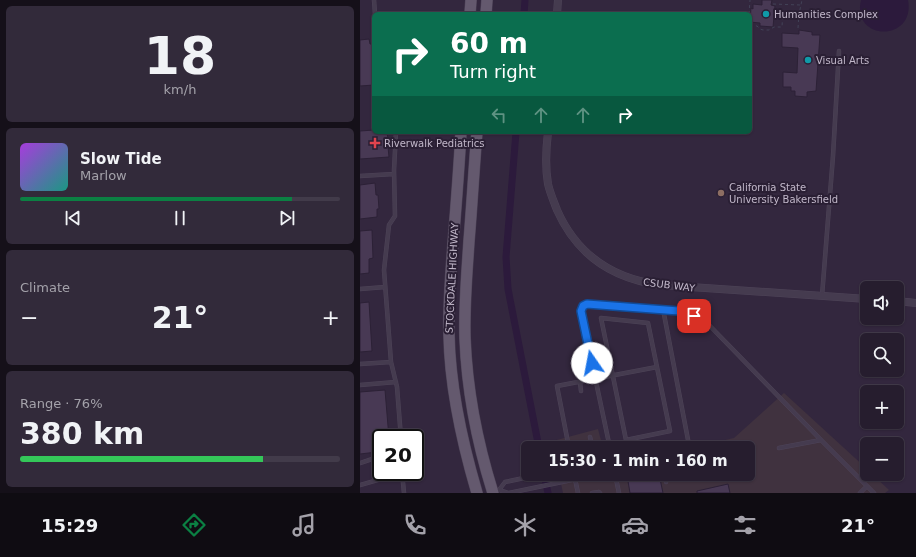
<!DOCTYPE html>
<html lang="en">
<head>
<meta charset="utf-8">
<style>
  :root { --surface:#261d2e; --page:#322a3a; --text:#f1f3f6; --muted:#a4a2aa; --line:#423b4a; --accent:#0b8043 }
  body { margin:0; font-family:"DejaVu Sans",sans-serif; background:var(--page); color:var(--text); height:100vh; display:flex; flex-direction:column; font-size:15px; white-space:nowrap }
  * { box-sizing:border-box; margin:0 }
  p { font-size:13px; color:var(--muted) }
  .icon { flex:none; width:22px; height:22px; fill:none; stroke:currentColor; stroke-width:2; stroke-linecap:round; stroke-linejoin:round }
  .map { position:relative; flex:1; overflow:hidden }
  .side { display:flex; flex-direction:column; gap:6px; padding:6px; background:#151019; width:360px }
  .side>* { flex:none }
  .hud { position:absolute; left:12px; top:12px; width:380px; height:122px; border-radius:6px; box-shadow:0 1px 3px #0004,0 0 0 1px var(--line); background:#0b6e4f; color:#fff; overflow:hidden }
  .tools { position:absolute; left:500px; top:281px; display:grid; gap:8px }
  .tools a { display:grid; place-items:center; width:44px; height:44px; border-radius:6px; background:var(--surface); box-shadow:0 1px 3px #0004,0 0 0 1px var(--line); font-size:20px }
  .speed { position:absolute; left:12px; top:429px; display:flex; gap:8px; font-size:20px; font-weight:700; text-align:center }
  .speed>* { display:grid; place-content:center; width:52px; height:52px; border-radius:50%; background:var(--surface); box-shadow:0 1px 3px #0004,0 0 0 1px var(--line); line-height:1 }
  .speed .limit { border:2px solid #111; border-radius:6px; background:#fff; color:#111 }
  .pin { position:absolute; display:grid; place-items:center; width:34px; height:34px; color:#fff; margin:-17px; border-radius:8px; box-shadow:0 2px 6px #0006 }
  .me { position:absolute; width:44px; margin:-22px; rotate:348deg; stroke-linejoin:round; filter:drop-shadow(0 0 3px #0008) }
  .turn { display:flex; align-items:center; gap:14px; height:84px; padding:0 12px; font-size:18px }
  .turn .icon { width:52px; height:52px; stroke-width:2.5 }
  .turn b { display:block; font-size:28px; line-height:34px }
  .lanes { display:flex; align-items:center; height:38px; padding:0 12px; background:#0003; justify-content:center; gap:20px; direction:ltr }
  .lanes .off { opacity:.35 }
  .big { font-size:30px; font-weight:800; line-height:1.1 }
  .side .widget { flex:1; display:flex; flex-direction:column; justify-content:center; gap:6px; min-width:0; padding:0 14px; border-radius:6px; background:var(--page) }
  .side .dial { align-items:center; gap:0 }
  .dial b { font-size:52px; line-height:1 }
  .song { display:flex; align-items:center; gap:12px }
  .cover { width:48px; height:48px; border-radius:6px; background:linear-gradient(135deg,hsl(280 70% 55%),hsl(170 70% 35%)) }
  .played { height:4px; border-radius:2px; background:linear-gradient(90deg,var(--accent) 85%,var(--line) 85%) }
  .keys { display:flex; justify-content:space-around; direction:ltr }
  .heat { display:flex; justify-content:space-between; align-items:center; font-size:22px; direction:ltr }
  .charge { height:6px; border-radius:3px; background:linear-gradient(90deg,#34c759 76%,var(--line) 0) }
  .trip { position:absolute; left:161px; top:441px; width:234px; height:40px; border-radius:6px; background:var(--surface); box-shadow:0 1px 3px #0004,0 0 0 1px var(--line); font-weight:800; line-height:40px; text-align:center }
  .dock { display:flex; height:64px; justify-content:space-around; align-items:center; background:#0f0c12; color:var(--muted) }
  .dock .icon { width:28px; height:28px }
  .dock .current { color:var(--accent) }
  .dock b { font-size:18px; color:var(--text) }
  main { display:flex; flex:1; min-height:0 }
  .map>svg:first-child { display:block }
  .medical { fill:#40323f }
  .water { fill:#2c1a3c }
  .lines { fill:none; stroke-linecap:round; stroke-linejoin:round }
  .canal { stroke:#2c1a3c; stroke-width:7 }
  .building { fill:#483954; stroke:#2c2136 }
  .lane-casing { stroke:#4e4458; stroke-width:4.5 }
  .street-casing { stroke:#4e4458; stroke-width:8 }
  .primary-casing { stroke:#4e4458; stroke-width:12 }
  .path { stroke:#424257; stroke-width:1; stroke-dasharray:3 3; stroke-linecap:butt }
  .lane { stroke:#453b4f; stroke-width:3.5 }
  .street { stroke:#453b4f; stroke-width:7 }
  .primary { stroke:#64596e; stroke-width:11 }
  .route-casing { stroke:#114b97; stroke-width:10 }
  .route { stroke:#1a73e8; stroke-width:7 }
  .culture-dot { fill:#0f9aa8; stroke:#2a1f34; stroke-width:1.5 }
  .health-dot { fill:#e0444e; stroke:#2a1f34; stroke-width:1.5 }
  .education-dot { fill:#8d6e63; stroke:#2a1f34; stroke-width:1.5 }
  .labels { text-anchor:middle; dominant-baseline:central; stroke-width:4; stroke-linejoin:round; paint-order:stroke }
  .poi-label { font-size:10px; fill:#c1b7c9; stroke:#2a1f34; text-anchor:start }
  .street-label { font-size:10px; fill:#c1b7c9; stroke:#2a1f34 }
</style>
</head>
<body>
<main>
<section class="side">
<div class="widget dial"><b>18</b><p>km/h</p></div>
<div class="widget">
<div class="song"><i class="cover"></i><div><b>Slow Tide</b><p>Marlow</p></div></div>
<div class="played"></div>
<div class="keys"><svg class="icon" aria-label="previous" viewBox="0 0 24 24"><path d="M18 5L8 12l10 7zM5 5v14"/></svg><svg class="icon" aria-label="pause" viewBox="0 0 24 24"><path d="M8 5v14M16 5v14"/></svg><svg class="icon" aria-label="next" viewBox="0 0 24 24"><path d="M6 5l10 7-10 7zM19 5v14"/></svg></div>
</div>
<div class="widget"><p>Climate</p>
<div class="heat"><a>−</a><b class="big">21°</b><a>+</a></div>
</div>
<div class="widget"><p>Range · 76%</p><b class="big">380 km</b><div class="charge"></div></div>
</section>
<div class="map">
<svg width="556" height="493" viewBox="0 0 556 493">
  <rect width="100%" height="100%" fill="#33273e"/>
  <path class="medical" d="M424 393 507 469V474H512L529 490 525 493H203L199 474H388V448H330L374 438Z
    M238 429 243 448H194L193 441Z"/>
  <path class="water" d="M501 0H548C556 42 491 42 501 0Z"/>
  <g class="lines">
    <path class="canal" d="M164 14 165 0
      M156 132 146 257 148 289 179 448
      M184 474 188 493"/>
  </g>
  <path class="building" d="M402 0H412L411 5 415 6 413 27 400 26V23L390 22 391 8 393 9V4L402 5Z
    M439 30 452 32V35H460L456 91 447 92V97L435 96V91H431V87H423V72L437 73 438 48 422 47V33L439 34Z
    M9 39 10 44H14V85L0 86V40Z
    M14 130V132H27L28 140 30 142V145L28 147 29 157 0 159V131Z
    M15 183 16 195H18L19 209H17V217L0 219V185Z
    M12 230 13 258 9 259V273L0 274V231Z
    M9 302 12 351 0 352V303Z
    M25 390 29 438H21V445H17V452L0 454V392Z
    M273 474H299L303 493H270L267 475Z
    M368 484 370 493H337V491Z"/>
  <g class="lines">
    <defs>
      <path id="lane" d="M14 0 15 14
        M36 132 34 170 35 216 29 225 24 270 31 362 37 387 41 438
        M0 176 34 174
        M0 289 25 287
        M462 296 473 156 479 51
        M303 309 329 445
        M241 318 288 323 310 431 266 440Z
        M0 364 31 362
        M220 382 221 391
        M0 385 36 382
        M209 448 197 386 297 367
        M223 448 232 446 230 437
        M250 448 221 311 223 306 227 304 319 311 333 316 350 326 461 440 514 493
        M324 448C329 445 335 444 341 448
        M419 448 461 440
        M0 463 21 456
        M42 472 44 493
        M214 474 218 493
        M255 474 259 493
        M304 474 306 482
        M0 485 42 473
        M139 490 145 482 183 474
        M137 491 139 490 148 493
        M149 493 241 474
        M232 493 239 492 240 493
        M500 493 507 486"/>
      <path id="street" d="M197 14 198 0
        M188 132C186 149 185 167 188 184 190 193 194 202 197 210 217 255 253 279 301 285L507 299
        M537 301 556 303"/>
      <path id="primary" d="M110 14 111 0
        M126 14 127 0
        M101 132C99 169 96 207 93 244 91 274 88 305 89 335 90 389 102 442 117 493
        M117 132C114 168 112 205 109 241 107 273 104 305 105 338 107 391 117 442 133 493"/>
    </defs>
    <use href="#lane" class="lane-casing"/>
    <use href="#street" class="street-casing"/>
    <use href="#primary" class="primary-casing"/>
    <path class="path" d="M413 4 440 5
      M389 14 390 0
      M390 25 397 26 400 29 403 30H409L414 27H422L423 9
      M438 28 439 14 442 0"/>
    <use href="#lane" class="lane"/>
    <use href="#street" class="street"/>
    <use href="#primary" class="primary"/>
  </g>
  <g class="lines">
    <defs>
      <path id="route" d="M232 363 221 311 223 306 227 304 319 311 334 316"/>
    </defs>
    <use href="#route" class="route-casing"/>
    <use href="#route" class="route"/>
  </g>
  <g class="culture-dot">
    <circle cx="406" cy="14" r="4"/>
    <circle cx="448" cy="60" r="4"/>
  </g>
  <path class="health-dot" d="M13 137h4v4h4v4h-4v4h-4v-4h-4v-4h4z"/>
  <circle class="education-dot" cx="361" cy="193" r="4"/>
  <g class="labels">
    <g class="poi-label">
      <text x="414" y="14">Humanities Complex</text>
      <text x="456" y="60">Visual Arts</text>
      <text x="24" y="143">Riverwalk Pediatrics</text>
      <text x="369" y="187">California State<tspan x="369" dy="12">University Bakersfield</tspan></text>
    </g>
    <g class="street-label">
      <text transform="translate(92 278) rotate(-87)">STOCKDALE HIGHWAY</text>
      <text transform="translate(309 285) rotate(7)">CSUB WAY</text>
    </g>
  </g>
</svg>
<div class="tools">
<a><svg class="icon" aria-label="sound" viewBox="0 0 24 24"><path d="M4 9h4l5-4v14l-5-4H4zM17 9q2 3 0 6"/></svg></a>
<a><svg class="icon" aria-label="search" viewBox="0 0 24 24"><circle cx="10" cy="10" r="6"/><path d="M15 15l6 6"/></svg></a>
<a>+</a>
<a>−</a>
</div>
<div class="speed"><div class="limit">20</div></div>
<div class="pin" style="left:334px;top:316px;background:#d93025"><svg class="icon" aria-label="arrive" viewBox="0 0 24 24"><path d="M6 21V4h12l-3 4 3 4H6"/></svg></div>
<svg class="me" style="left:232px;top:363px" viewBox="-20 -20 40 40"><circle r="19" fill="#fff"/><path d="M0-13L10 11 0 6-10 11z" fill="#1a73e8"/></svg>
<div class="trip">15:30 · 1 min · 160 m</div>
<div class="hud">
<div class="turn"><svg class="icon" aria-label="right" viewBox="0 0 24 24"><path d="M7 20v-9h11M14 6l5 5-5 5"/></svg><div><b>60 m</b>Turn right</div></div>
<div class="lanes"><svg class="icon off" aria-label="left" viewBox="0 0 24 24"><path d="M17 20v-9H6M10 6l-5 5 5 5"/></svg><svg class="icon off" aria-label="ahead" viewBox="0 0 24 24"><path d="M12 20V5M6 11l6-6 6 6"/></svg><svg class="icon off" aria-label="ahead" viewBox="0 0 24 24"><path d="M12 20V5M6 11l6-6 6 6"/></svg><svg class="icon" aria-label="right" viewBox="0 0 24 24"><path d="M7 20v-9h11M14 6l5 5-5 5"/></svg></div>
</div>
</div>
</main>
<nav class="dock">
<b>15:29</b>
<svg class="icon current" aria-label="directions" viewBox="0 0 24 24"><path d="M12 3l9 9-9 9-9-9zM9 14v-3h6M13 9l2 2-2 2"/></svg>
<svg class="icon" aria-label="music" viewBox="0 0 24 24"><path d="M9 18V5l10-2v13"/><circle cx="6" cy="18" r="3"/><circle cx="16" cy="16" r="3"/></svg>
<svg class="icon" aria-label="phone" viewBox="0 0 24 24"><path d="M5 4h4l2 5-3 2q2 4 5 5l2-3 5 2v4C11 20 4 13 5 4z"/></svg>
<svg class="icon" aria-label="climate" viewBox="0 0 24 24"><path d="M12 3v18M4 7l16 10M4 17L20 7"/></svg>
<svg class="icon" aria-label="car" viewBox="0 0 24 24"><path d="M5 17H2v-5l4-1 3-4h7l3 4 3 1v5h-3M9 17h6M6 11h13"/><circle cx="7" cy="17" r="2"/><circle cx="17" cy="17" r="2"/></svg>
<svg class="icon" aria-label="filters" viewBox="0 0 24 24"><path d="M4 7h16M4 17h16"/><circle cx="9" cy="7" r="2"/><circle cx="15" cy="17" r="2"/></svg>
<b>21°</b>
</nav>
</body>
</html>
